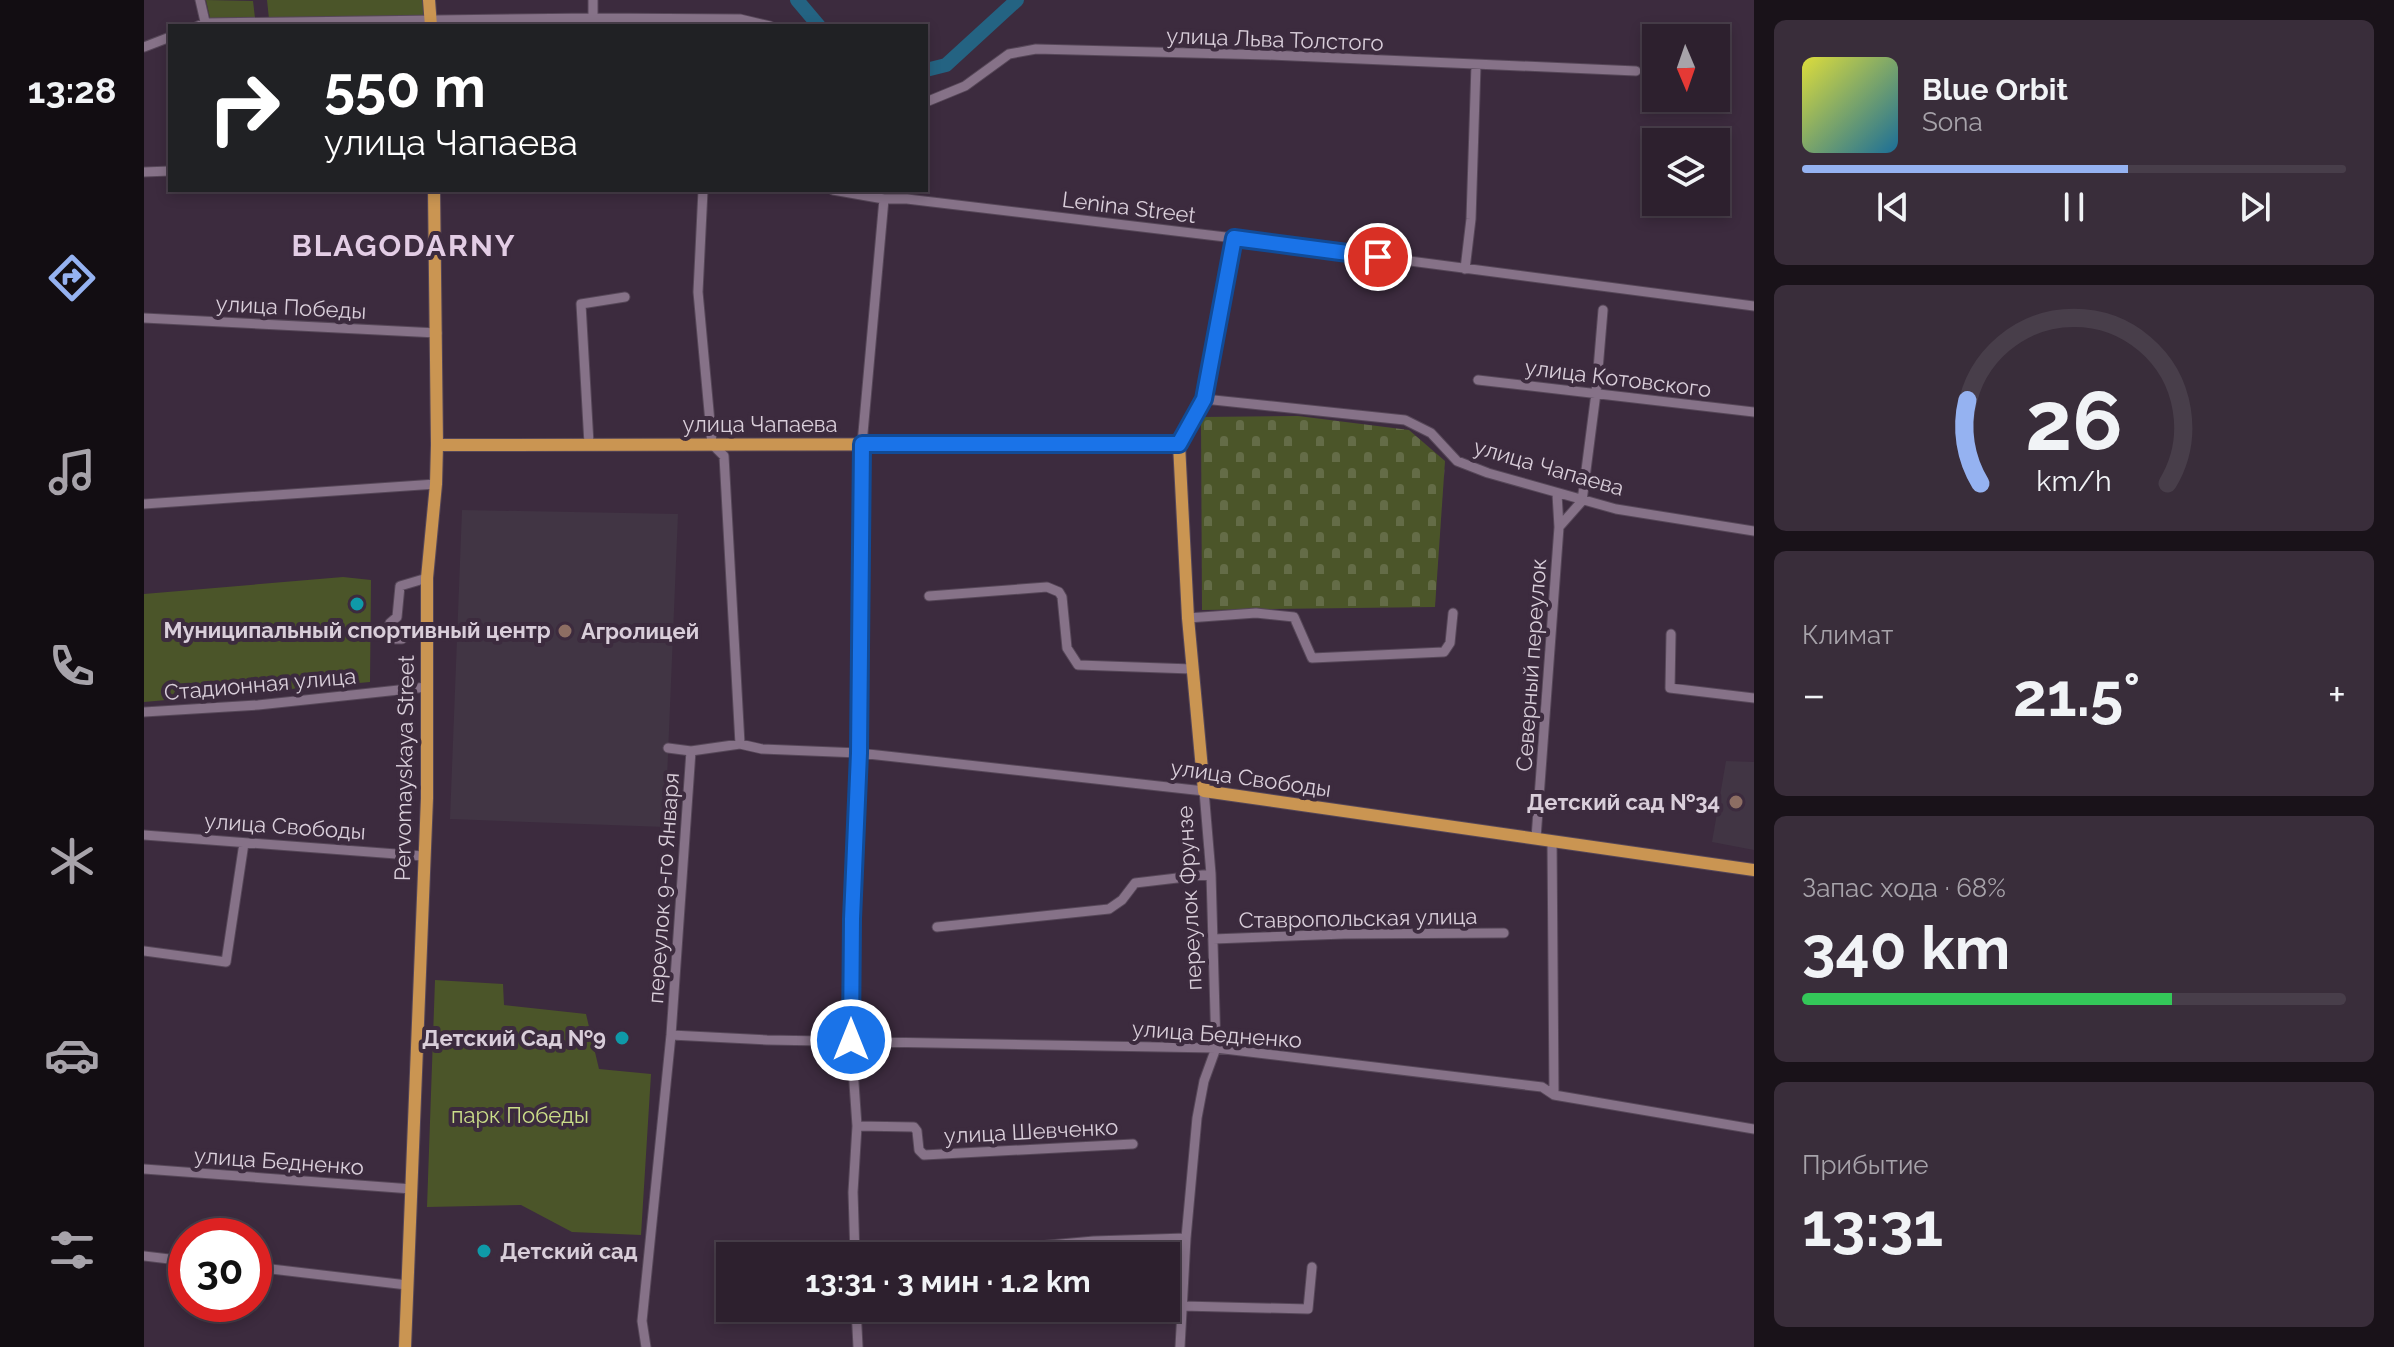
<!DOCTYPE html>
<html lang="ru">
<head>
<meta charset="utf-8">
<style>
  :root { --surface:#2d202e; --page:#392d3a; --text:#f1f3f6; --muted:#a7a3aa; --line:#483e4a; --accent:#95b2f1 }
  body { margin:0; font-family:Raleway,sans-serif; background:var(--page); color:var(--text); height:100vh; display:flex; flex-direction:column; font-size:30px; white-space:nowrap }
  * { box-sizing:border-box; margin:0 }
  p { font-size:26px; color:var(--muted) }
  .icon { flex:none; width:44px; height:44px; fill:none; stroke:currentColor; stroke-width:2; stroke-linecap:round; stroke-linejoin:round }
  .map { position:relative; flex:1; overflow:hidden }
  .panel { display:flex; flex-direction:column; gap:20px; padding:20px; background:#191219; width:640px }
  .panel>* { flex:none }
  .guide { position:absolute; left:24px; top:24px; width:760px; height:168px; border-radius:0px; box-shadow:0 4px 12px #0003,0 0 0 2px var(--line); background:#202124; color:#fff; overflow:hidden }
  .needle { width:52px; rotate:178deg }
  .controls { position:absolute; left:1498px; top:24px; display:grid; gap:16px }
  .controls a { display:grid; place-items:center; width:88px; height:88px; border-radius:0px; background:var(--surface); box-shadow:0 4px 12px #0003,0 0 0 2px var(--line); font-size:40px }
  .speed { position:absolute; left:24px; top:1218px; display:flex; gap:16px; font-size:40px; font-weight:700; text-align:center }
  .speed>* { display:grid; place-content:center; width:104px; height:104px; border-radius:50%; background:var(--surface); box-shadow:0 4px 12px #0003,0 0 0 2px var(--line); line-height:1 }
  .speed .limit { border:12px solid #d22; background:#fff; color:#111 }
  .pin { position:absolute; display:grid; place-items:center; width:68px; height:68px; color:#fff; margin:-34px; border:4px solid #fff; border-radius:50%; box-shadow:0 2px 8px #0007 }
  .me { position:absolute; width:88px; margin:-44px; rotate:0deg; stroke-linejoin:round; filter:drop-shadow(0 0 6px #0008) }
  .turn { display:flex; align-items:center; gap:28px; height:168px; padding:0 24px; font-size:36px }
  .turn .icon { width:104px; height:104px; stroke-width:2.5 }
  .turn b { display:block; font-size:56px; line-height:68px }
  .big { font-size:60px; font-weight:700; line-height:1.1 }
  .panel .card { flex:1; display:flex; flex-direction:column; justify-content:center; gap:12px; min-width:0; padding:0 28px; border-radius:12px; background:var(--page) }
  .panel .dial { align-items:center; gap:0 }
  .dial svg { height:208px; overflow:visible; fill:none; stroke:var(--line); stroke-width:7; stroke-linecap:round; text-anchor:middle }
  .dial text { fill:var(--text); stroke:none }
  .song { display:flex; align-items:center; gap:24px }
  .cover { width:96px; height:96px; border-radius:12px; background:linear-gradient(135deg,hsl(60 70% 55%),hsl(200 70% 35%)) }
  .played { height:8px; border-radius:4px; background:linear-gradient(90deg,var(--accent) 60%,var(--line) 60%) }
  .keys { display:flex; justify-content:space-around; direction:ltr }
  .heat { display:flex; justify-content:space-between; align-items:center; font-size:44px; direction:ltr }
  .charge { height:12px; border-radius:6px; background:linear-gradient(90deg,#34c759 68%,var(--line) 0) }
  .trip { position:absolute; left:572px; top:1242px; width:464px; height:80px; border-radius:0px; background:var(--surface); box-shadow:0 4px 12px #0003,0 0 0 2px var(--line); font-weight:700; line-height:80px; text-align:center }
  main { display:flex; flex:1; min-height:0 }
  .tabs { display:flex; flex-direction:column; width:144px; justify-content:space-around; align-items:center; background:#120d12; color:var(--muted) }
  .tabs .icon { width:56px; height:56px }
  .tabs .on { color:var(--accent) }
  .tabs b { font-size:36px; color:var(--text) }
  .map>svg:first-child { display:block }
  .education { fill:#413544 }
  .cemetery { fill:url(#cemetery-stones) }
  .green { fill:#4b5529 }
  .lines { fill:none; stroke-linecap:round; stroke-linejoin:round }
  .river { stroke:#246382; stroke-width:14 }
  .minor-casing { stroke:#564758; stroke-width:11 }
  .major-casing { stroke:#564758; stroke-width:14 }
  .minor { stroke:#867288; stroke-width:9 }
  .major { stroke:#ca9552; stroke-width:12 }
  .route-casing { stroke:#114b97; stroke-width:20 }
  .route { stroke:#1a73e8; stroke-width:14 }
  .culture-dot { fill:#0f9aa8; stroke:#3c2b3e; stroke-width:3 }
  .education-dot { fill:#8d6e63; stroke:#3c2b3e; stroke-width:3 }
  .labels { text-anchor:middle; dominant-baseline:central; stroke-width:8; stroke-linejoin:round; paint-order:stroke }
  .street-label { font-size:22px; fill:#d9ceda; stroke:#3c2b3e }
  .poi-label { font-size:22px; font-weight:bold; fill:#d9ceda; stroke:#3c2b3e; text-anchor:start }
  .park-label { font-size:22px; fill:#cbde89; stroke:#3c2b3e }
  .district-label { font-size:30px; font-weight:bold; letter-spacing:2px; fill:#e3cde5; stroke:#3c2b3e }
</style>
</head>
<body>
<main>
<nav class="tabs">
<b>13:28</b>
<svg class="icon on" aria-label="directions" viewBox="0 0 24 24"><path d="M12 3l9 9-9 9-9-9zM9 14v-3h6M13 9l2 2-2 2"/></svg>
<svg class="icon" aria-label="music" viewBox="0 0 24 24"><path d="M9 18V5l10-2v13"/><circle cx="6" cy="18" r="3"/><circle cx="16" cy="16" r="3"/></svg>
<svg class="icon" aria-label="phone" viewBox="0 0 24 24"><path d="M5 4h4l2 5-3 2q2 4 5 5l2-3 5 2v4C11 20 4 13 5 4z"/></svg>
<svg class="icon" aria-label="climate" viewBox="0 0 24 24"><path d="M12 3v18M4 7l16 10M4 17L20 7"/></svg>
<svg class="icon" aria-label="car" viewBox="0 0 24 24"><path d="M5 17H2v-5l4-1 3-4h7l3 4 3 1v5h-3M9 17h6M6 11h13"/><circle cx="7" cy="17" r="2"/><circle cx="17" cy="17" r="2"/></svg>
<svg class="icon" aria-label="filters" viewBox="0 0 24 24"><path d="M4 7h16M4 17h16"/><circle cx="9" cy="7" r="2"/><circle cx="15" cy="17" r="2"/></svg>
</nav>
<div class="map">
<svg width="1610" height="1347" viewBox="0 0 1610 1347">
  <defs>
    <pattern id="cemetery-stones" width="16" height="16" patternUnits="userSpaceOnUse" patternTransform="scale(2)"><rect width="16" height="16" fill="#4b5529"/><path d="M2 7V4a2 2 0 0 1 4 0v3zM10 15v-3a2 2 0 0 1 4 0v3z" fill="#646c47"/></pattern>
  </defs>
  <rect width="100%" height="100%" fill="#3c2b3e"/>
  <path class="education" d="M318 510 534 514 521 827 306 819Z
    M1582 761 1610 762V850L1568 842Z"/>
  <path class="cemetery" d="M1154 416 1265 430 1301 461 1291 607 1058 610 1057 417Z"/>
  <path class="green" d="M62 0 109 1 111 18H66Z
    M123 0H283L284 16 125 19Z
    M199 577 227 580 226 682 0 702V594Z
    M291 980 359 984 360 1005 442 1014 455 1069 507 1074 497 1235 428 1232 377 1205 283 1207Z"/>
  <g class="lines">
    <path class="river" d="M653 0 675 26
      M782 70 802 65 873 0"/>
    <defs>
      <path id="minor" d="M56 0 62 26
        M449 0V18L596 19 626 26
        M54 26 62 23 449 18
        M0 47 26 37
        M782 102 821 86 865 54 892 49 1125 55 1492 71
        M0 172 26 171
        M559 190 554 292 568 444 580 456 596 744
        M689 190 740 199H763L1090 238 1610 306
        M1321 269 1327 219 1332 65
        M0 318 293 333
        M1334 380 1610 412
        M1060 399 1261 420 1287 433 1313 461 1344 473 1472 509 1610 531
        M445 444 437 304 481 297
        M1035 444 1060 399 1090 238
        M0 504 292 484
        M1415 527 1438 501 1452 393 1459 310
        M785 596 903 587 915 592 918 597 923 648 934 665 1048 669
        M1044 618 1112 613 1150 617 1168 658 1300 652 1306 643 1309 613
        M282 629 264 632 258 639H249L243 636 246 623 253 617 256 586 283 578
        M1527 634 1526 688 1610 698
        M0 712 114 705 283 687
        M524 748 547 751
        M0 835 279 856
        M1392 838 1415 527 1413 494
        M1408 841 1410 1095
        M793 927 965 909 978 900 991 883 1067 874
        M1069 939 1200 934 1360 933
        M0 951 82 962 100 843
        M527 1035 623 1040 1072 1048 1398 1087 1410 1095 1610 1129
        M713 1126 770 1127 773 1131 775 1150 780 1155 989 1144
        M0 1169 268 1189
        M0 1256 42 1261
        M711 1256 709 1192 713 1126 707 1040 708 919 715 753 718 444 740 199
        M784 1256 950 1241 1042 1238
        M110 1267 263 1285
        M1038 1306 1164 1309 1168 1267
        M712 1308 714 1347
        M502 1347 498 1321 527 1035 547 751 596 744 618 749 715 753 1060 791 1067 874 1072 1048 1060 1081 1053 1118 1042 1238 1036 1347"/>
      <path id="major" d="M285 0 287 26
        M293 445 1035 444 1044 618 1060 791 1610 870
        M261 1347 283 798V578L292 484 293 445 290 190"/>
    </defs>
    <use href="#minor" class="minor-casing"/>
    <use href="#major" class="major-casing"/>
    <use href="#minor" class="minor"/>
    <use href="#major" class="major"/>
  </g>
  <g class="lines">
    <defs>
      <path id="route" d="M707 1040 708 919 715 753 718 444H1035L1060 399 1090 238 1234 257"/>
    </defs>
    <use href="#route" class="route-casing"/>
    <use href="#route" class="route"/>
  </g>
  <g class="culture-dot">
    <circle cx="213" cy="604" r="8"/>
    <circle cx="478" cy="1038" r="8"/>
    <circle cx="340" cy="1251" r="8"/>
  </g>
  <g class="education-dot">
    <circle cx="421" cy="631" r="8"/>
    <circle cx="1592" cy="802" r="8"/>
  </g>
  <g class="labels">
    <g class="street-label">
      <text transform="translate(1131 39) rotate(2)">улица Льва Толстого</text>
      <text transform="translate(985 207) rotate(7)">Lenina Street</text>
      <text transform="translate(147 307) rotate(3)">улица Победы</text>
      <text transform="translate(1474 378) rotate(7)">улица Котовского</text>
      <text x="616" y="424">улица Чапаева</text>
      <text transform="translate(1405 467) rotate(16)">улица Чапаева</text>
      <text transform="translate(1387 665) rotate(-86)">Северный переулок</text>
      <text transform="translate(116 684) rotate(-5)">Стадионная улица</text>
      <text transform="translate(260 768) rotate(-89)">Pervomayskaya Street</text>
      <text transform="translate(1107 778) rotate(8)">улица Свободы</text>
      <text transform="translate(141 826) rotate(4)">улица Свободы</text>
      <text transform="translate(519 888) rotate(-86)">переулок 9-го Января</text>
      <text transform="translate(1045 898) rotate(-93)">переулок Фрунзе</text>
      <text transform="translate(1214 918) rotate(-1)">Ставропольская улица</text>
      <text transform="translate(1073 1034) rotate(4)">улица Бедненко</text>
      <text transform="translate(887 1131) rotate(-3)">улица Шевченко</text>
      <text transform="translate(135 1161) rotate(4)">улица Бедненко</text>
    </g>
    <g class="poi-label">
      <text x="213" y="630" text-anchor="middle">Муниципальный спортивный центр</text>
      <text x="437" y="631">Агролицей</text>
      <text x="1576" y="802" text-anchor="end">Детский сад №34</text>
      <text x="462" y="1038" text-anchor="end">Детский Сад №9</text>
      <text x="356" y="1251">Детский сад</text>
    </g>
    <g class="park-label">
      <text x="376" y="1115">парк Победы</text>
    </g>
    <g class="district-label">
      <text x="260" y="245">BLAGODARNY</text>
    </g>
  </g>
</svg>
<div class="controls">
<a><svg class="needle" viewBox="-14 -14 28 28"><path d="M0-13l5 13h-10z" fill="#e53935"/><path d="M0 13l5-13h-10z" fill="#a7a3aa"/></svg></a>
<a><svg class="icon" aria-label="layers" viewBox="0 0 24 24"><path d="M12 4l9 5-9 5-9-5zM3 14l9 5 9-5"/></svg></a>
</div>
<div class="speed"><div class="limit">30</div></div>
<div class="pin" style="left:1234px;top:257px;background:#d93025"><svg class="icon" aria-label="arrive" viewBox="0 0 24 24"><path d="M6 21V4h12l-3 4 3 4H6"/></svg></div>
<svg class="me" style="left:707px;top:1040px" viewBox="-20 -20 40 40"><circle r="17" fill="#1a73e8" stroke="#fff" stroke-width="3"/><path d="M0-11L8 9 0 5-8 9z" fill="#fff"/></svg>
<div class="trip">13:31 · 3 мин · 1.2 km</div>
<div class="guide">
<div class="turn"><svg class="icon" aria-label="right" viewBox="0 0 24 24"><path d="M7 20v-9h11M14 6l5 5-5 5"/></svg><div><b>550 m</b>улица Чапаева</div></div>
</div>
</div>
<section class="panel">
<div class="card">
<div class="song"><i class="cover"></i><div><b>Blue Orbit</b><p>Sona</p></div></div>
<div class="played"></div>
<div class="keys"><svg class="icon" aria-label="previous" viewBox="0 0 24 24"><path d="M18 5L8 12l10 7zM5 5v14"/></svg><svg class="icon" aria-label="pause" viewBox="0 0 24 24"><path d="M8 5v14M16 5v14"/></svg><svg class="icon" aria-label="next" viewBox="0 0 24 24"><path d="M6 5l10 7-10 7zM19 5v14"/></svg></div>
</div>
<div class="card dial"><svg viewBox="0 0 100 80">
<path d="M14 69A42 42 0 1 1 86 69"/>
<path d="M14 69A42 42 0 0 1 9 37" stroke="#95b2f1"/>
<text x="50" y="56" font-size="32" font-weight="700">26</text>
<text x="50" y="72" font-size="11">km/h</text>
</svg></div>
<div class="card"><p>Климат</p>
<div class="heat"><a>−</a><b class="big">21.5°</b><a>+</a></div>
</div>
<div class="card"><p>Запас хода · 68%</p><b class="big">340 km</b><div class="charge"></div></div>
<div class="card"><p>Прибытие</p><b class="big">13:31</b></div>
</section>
</main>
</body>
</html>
